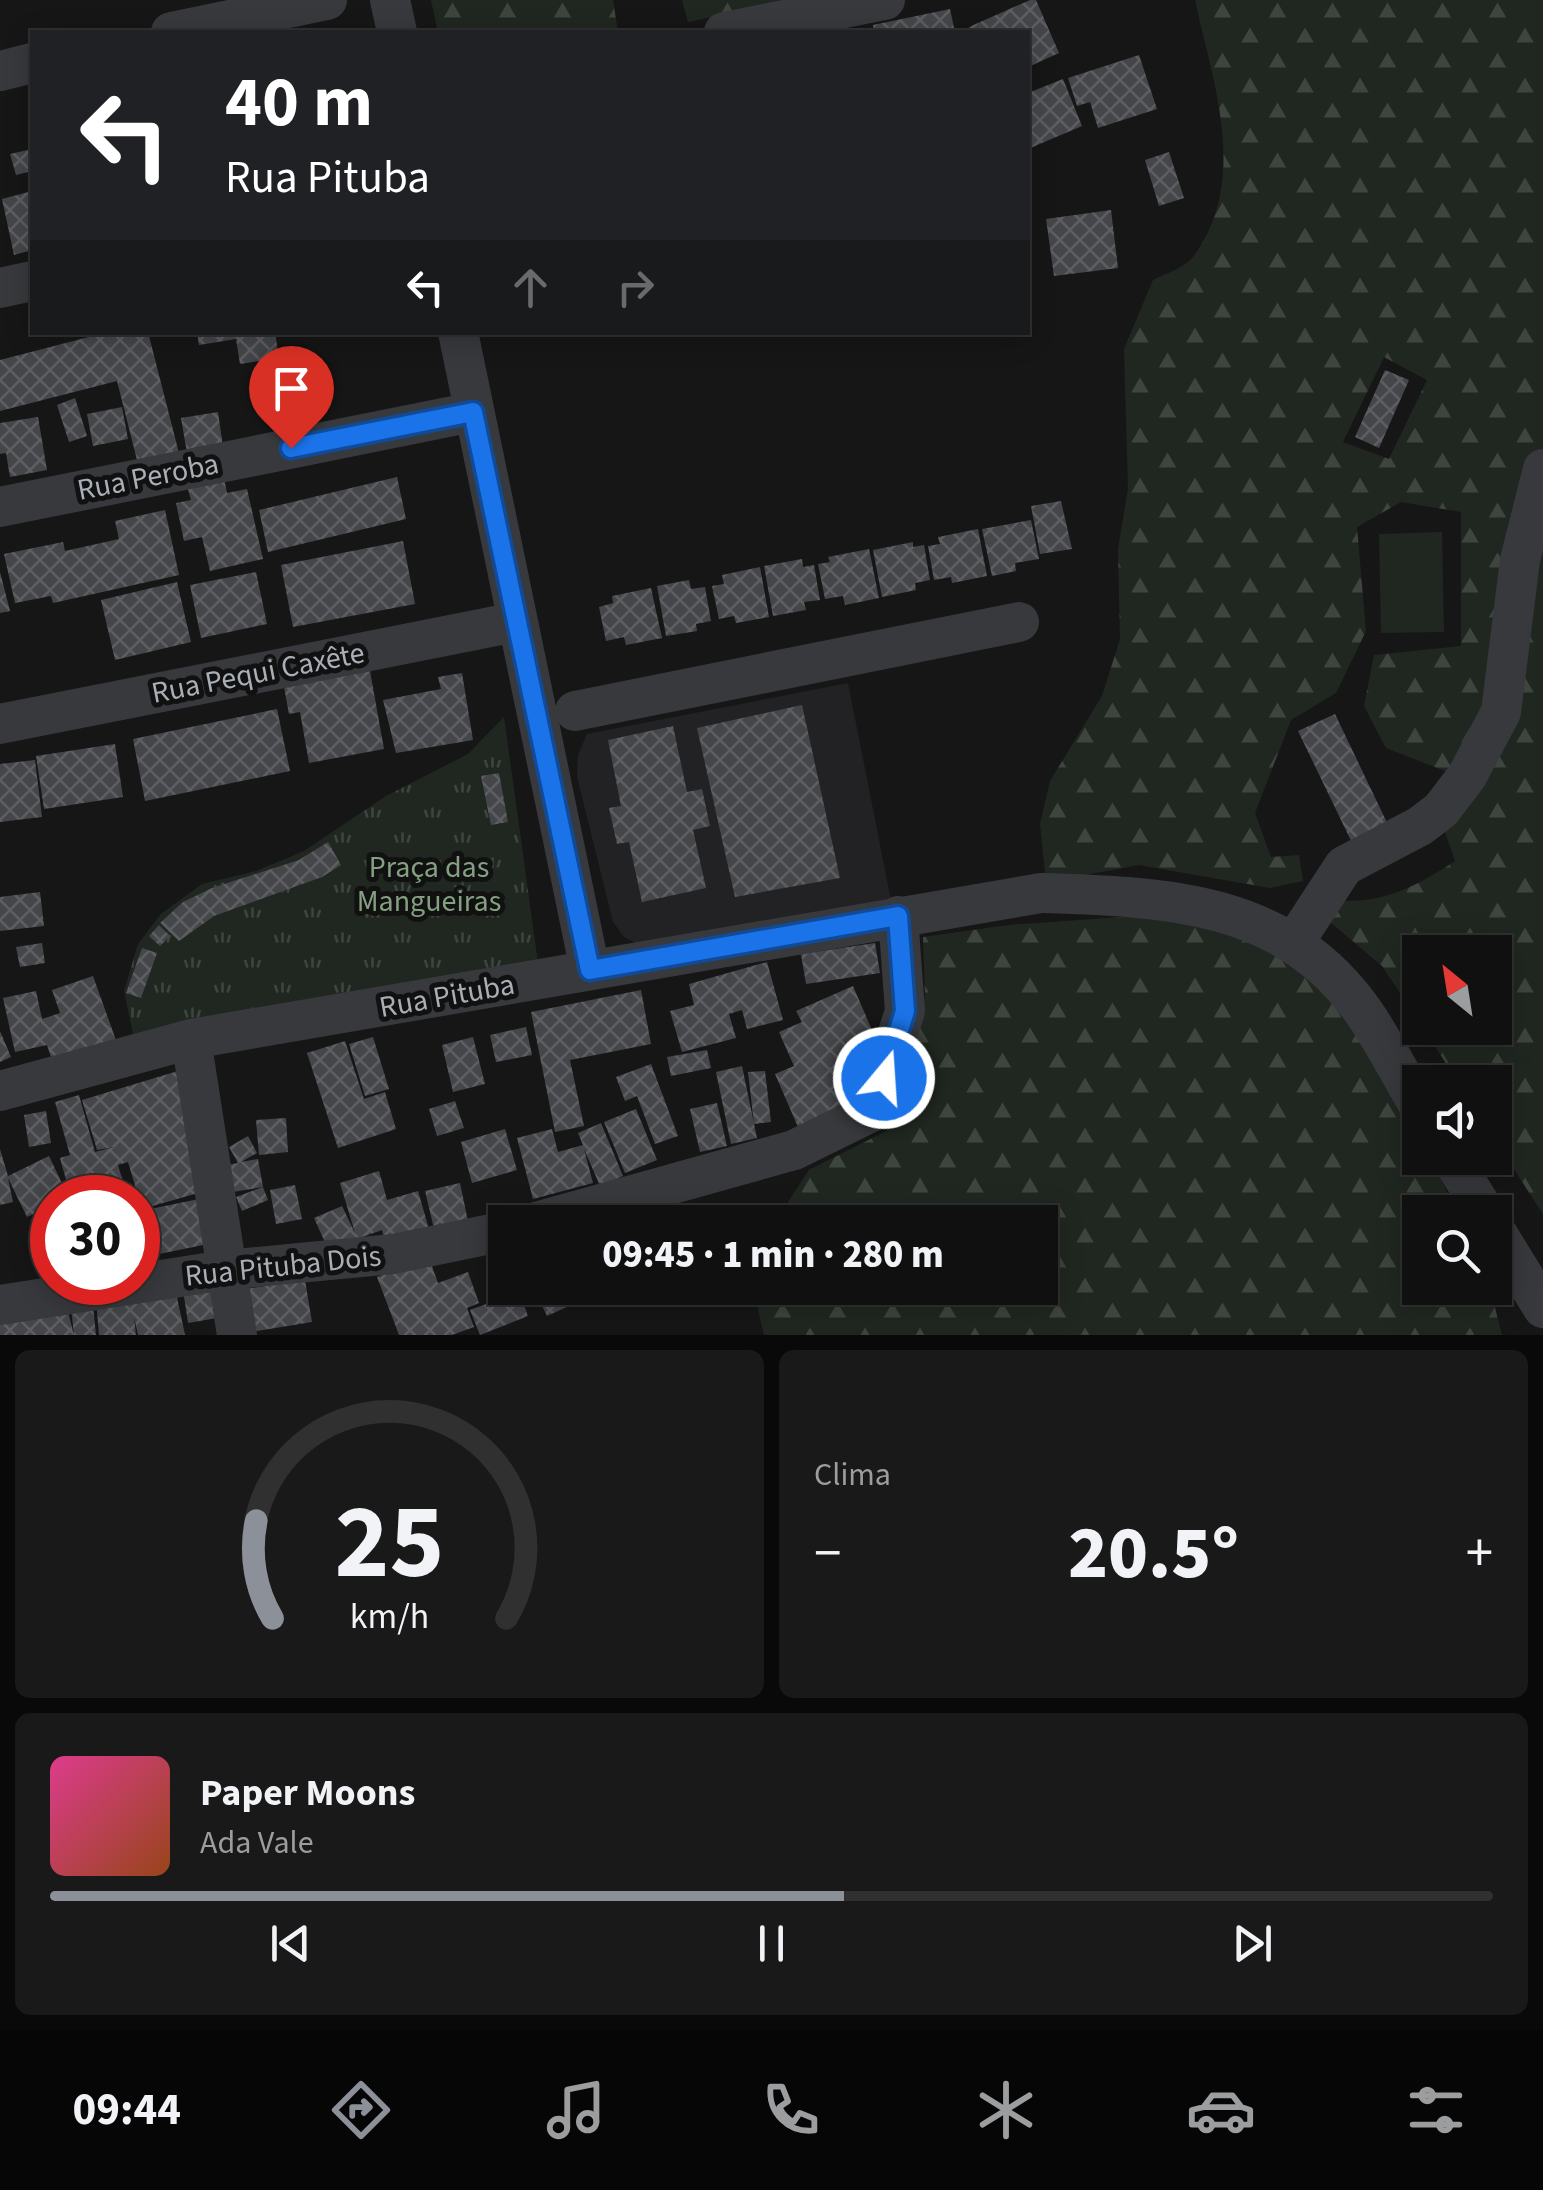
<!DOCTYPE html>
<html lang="pt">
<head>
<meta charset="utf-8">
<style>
  :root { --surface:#101011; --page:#19191a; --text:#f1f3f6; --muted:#9c9d9f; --line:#303031; --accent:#8c9099 }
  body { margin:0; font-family:"Source Sans 3",sans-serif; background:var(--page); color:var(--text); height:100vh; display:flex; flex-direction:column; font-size:38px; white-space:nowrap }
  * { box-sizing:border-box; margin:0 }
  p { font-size:32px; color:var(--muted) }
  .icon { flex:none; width:55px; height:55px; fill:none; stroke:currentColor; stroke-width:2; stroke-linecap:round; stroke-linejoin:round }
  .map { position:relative; height:1335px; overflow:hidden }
  .drawer { display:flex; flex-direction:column; gap:15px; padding:15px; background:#090909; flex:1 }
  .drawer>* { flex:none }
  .guide { position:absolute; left:30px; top:30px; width:1000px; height:305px; border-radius:0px; box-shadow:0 5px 25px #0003,0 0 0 2px var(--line); background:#202124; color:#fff; overflow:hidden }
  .needle { width:65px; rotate:330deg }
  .tools { position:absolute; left:1402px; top:935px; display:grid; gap:20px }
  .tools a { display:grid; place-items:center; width:110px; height:110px; border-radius:0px; background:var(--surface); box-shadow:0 5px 25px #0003,0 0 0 2px var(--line); font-size:50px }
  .speed { position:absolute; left:30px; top:1175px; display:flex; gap:20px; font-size:50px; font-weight:700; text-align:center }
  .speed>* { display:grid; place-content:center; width:130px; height:130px; border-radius:50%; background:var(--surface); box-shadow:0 5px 25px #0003,0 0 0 2px var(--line); line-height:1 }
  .speed .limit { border:15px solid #d22; background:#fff; color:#111 }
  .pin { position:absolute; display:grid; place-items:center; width:85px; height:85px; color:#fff; margin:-102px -42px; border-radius:50% 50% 50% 0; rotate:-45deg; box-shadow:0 0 10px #0007 }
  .pin .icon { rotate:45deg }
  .me { position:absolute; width:110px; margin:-55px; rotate:18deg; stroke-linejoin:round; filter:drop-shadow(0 0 8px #0008) }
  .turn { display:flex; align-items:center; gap:35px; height:210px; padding:0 30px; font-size:45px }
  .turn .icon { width:130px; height:130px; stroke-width:2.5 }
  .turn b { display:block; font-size:70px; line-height:85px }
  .lanes { display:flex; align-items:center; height:95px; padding:0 30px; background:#0003; justify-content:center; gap:50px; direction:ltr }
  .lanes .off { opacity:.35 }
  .big { font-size:75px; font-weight:800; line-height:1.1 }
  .drawer .card { flex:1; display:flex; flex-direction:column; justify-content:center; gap:15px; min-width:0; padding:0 35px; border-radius:15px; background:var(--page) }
  .drawer .dial { align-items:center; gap:0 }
  .dial svg { height:260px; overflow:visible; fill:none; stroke:var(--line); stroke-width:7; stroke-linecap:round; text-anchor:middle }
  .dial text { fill:var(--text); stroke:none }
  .song { display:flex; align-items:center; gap:30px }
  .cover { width:120px; height:120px; border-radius:15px; background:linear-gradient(135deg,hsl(330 70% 55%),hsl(20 70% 35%)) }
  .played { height:10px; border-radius:5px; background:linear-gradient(90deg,var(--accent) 55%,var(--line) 55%) }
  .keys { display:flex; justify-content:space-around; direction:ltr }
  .heat { display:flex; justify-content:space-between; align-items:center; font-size:55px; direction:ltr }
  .drawer .tiles { flex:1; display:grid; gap:15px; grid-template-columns:1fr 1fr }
  .card:last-child { grid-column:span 2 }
  .trip { position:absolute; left:488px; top:1205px; width:570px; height:100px; border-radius:0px; background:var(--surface); box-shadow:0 5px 25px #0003,0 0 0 2px var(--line); font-weight:800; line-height:100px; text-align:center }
  .tab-bar { display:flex; height:160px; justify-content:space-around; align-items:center; background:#060607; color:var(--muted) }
  .tab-bar .icon { width:70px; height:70px }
  .tab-bar .on { color:var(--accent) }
  .tab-bar b { font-size:45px; color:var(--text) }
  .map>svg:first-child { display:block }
  .built { fill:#222224 }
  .grass { fill:url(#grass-tufts) }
  .forest { fill:url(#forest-firs); fill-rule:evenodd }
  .pitch { fill:#202720 }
  .building { fill:url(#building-cross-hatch) }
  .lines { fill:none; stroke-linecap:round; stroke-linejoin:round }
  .minor { stroke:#37393c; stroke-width:40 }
  .route-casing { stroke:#114b97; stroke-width:25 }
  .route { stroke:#1a73e8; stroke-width:18 }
  .labels { text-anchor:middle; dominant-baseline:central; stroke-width:10; stroke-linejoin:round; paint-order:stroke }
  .street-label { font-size:30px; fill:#a9afb6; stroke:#111112 }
  .park-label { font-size:30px; fill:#84a081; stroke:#111112 }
</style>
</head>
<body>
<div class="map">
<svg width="1543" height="1335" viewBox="0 0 1543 1335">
  <defs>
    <pattern id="grass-tufts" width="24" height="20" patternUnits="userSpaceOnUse" patternTransform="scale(2.5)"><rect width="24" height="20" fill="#202720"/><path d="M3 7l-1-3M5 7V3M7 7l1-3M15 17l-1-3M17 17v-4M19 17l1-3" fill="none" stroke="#3e443e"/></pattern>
    <pattern id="forest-firs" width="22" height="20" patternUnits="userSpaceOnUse" patternTransform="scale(2.5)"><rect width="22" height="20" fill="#202720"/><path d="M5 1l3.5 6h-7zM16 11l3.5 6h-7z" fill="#3e443e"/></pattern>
    <pattern id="building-cross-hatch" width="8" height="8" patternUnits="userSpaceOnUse" patternTransform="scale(2.5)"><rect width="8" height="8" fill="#45464a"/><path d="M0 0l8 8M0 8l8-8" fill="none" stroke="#5d5e62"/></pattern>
  </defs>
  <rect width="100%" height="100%" fill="#161617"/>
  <path class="built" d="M848 683 891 900 641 946 624 937 613 922 577 777 578 755 587 734Z"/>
  <path class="grass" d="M504 717 538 963 133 1034 124 991 138 944 161 914 202 884 256 871 304 851 386 796 468 754Z"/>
  <path class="forest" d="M431 0H613L618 32H438Z
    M682 0H791L688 22Z
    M1195 0H1543V1214L1495 1140V1082H1458L1423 1028H1495V952H1420V1023L1382 966 1329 921 1344 901C1388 902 1420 884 1455 861L1437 809 1445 771 1386 748 1364 706 1374 655 1461 646V512L1401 502 1357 527 1366 631 1336 693 1291 720 1255 813 1271 857 1299 855 1303 881 1270 888 1139 865 1046 882 1040 824 1050 781 1102 696 1120 639 1118 549 1128 489 1124 349 1153 280C1165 274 1186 267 1193 257 1250 180 1213 83 1195 0ZM1384 357 1427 380 1389 459 1343 442Z
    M1192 912C1219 923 1253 931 1278 946 1331 979 1420 1095 1420 1158H1430L1457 1212H1420V1288H1490L1502 1335H764L753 1288H1040V1222H775L809 1170 894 1127 925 996 923 937 1009 925Z"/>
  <path class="pitch" d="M1442 532 1444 632 1381 633 1379 534Z"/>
  <path class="building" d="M1030 0H1036L1059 53 1028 67V32H971L969 27Z
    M950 9 955 32H874L873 25Z
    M1139 55 1157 109 1098 128 1090 102 1077 106 1068 78Z
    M1063 79 1082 126 1028 149V93Z
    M32 149V171L16 175 10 154Z
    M1169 152 1184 198 1159 206 1145 160Z
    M32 191V250L14 255 2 199Z
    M1111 210 1118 268 1054 276 1046 219Z
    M108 332H148L181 461 140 472 117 381 0 411V360Z
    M197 332H275L279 358 240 364 236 339 199 345Z
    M1385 370 1409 380 1379 448 1355 437Z
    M75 398 87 436 69 442 57 405Z
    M122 407 128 439 93 446 87 414Z
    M218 412 224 454 188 459 181 418Z
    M38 417 47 470 10 477 6 453 0 454V423Z
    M397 477 406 519 268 552 259 510Z
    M224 478 227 493 247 489 263 559 210 571 202 537 184 541 176 503 191 500 187 486Z
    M1061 501 1072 549 1040 554 1031 506Z
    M165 510 179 575 53 603 51 596 15 603 4 554 63 542 65 551 119 539 115 521Z
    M1031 520 1039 559 1015 563 1016 571 992 576 982 529Z
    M978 529 987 576 952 583 951 577 934 580 928 546 940 544 938 537Z
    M403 541 415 604 293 627 281 565Z
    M913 542V547L924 545 930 580 915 583 916 590 882 597 873 550Z
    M869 549 879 598 845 605 843 596 825 599 818 564 830 562 828 557Z
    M802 559 803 567 814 565 820 600 804 602 806 610 773 616 764 566Z
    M760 567 769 617 736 623 734 616 719 619 712 586 724 584 722 575Z
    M0 572 10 611 0 613Z
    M256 572 267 624 201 638 190 585Z
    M689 580 691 589 705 587 711 621 696 624 697 631 666 636 657 586Z
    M177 582 191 642 115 660 101 600Z
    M651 588 662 638 626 645 624 637 606 641 599 607 613 603 612 596Z
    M370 671 384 749 309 763 300 712 289 714 284 687Z
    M462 673 473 740 396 753 383 700 441 689 438 677Z
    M802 705 840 878 735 897 697 728Z
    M277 709 290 771 145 801 133 739Z
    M1335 714 1402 854 1355 849 1298 731Z
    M673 726 687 792 702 789 710 826 693 830 706 888 642 902 629 842 617 844 609 808 621 806 608 740Z
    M115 744 123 797 44 809 36 756Z
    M35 760 42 817 0 822V764Z
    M499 773 508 822 491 825 481 776Z
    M328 842 341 865 322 877 214 916 179 941 160 923 183 902 212 888 299 860Z
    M40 892 44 926 0 931V897Z
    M159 925 170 936 160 946 149 936Z
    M42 943 45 963 20 967 16 947Z
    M875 943 880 973 806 984 801 954Z
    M142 948 157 953 141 998 126 993Z
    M767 962 783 1020 747 1029 742 1010 729 1014 736 1038 682 1052 670 1011 694 1005 689 984Z
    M93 976 117 1043 54 1066 47 1045 15 1052 3 998 36 991 42 1019 60 1013 52 990Z
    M853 986 875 1037 851 1048 863 1075 839 1086 848 1106 798 1127 775 1074 794 1066 779 1032 802 1022 796 1011Z
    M641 990 651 1044 570 1060 584 1126 555 1132 531 1012Z
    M526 1027 532 1055 496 1062 490 1035Z
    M0 1031 11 1057 0 1062Z
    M373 1037 389 1089 365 1096 349 1044Z
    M473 1037 485 1084 453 1092 442 1045Z
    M345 1041 364 1099 385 1092 396 1129 338 1148 307 1053Z
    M707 1050 711 1068 671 1076 667 1057Z
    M651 1064 678 1136 655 1144 637 1096 625 1101 616 1077Z
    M742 1066 757 1138 731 1144 716 1072Z
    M178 1071 212 1189 142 1209 128 1162 118 1165 128 1198H71L60 1158 70 1155 55 1102 79 1095 95 1152 114 1147 97 1150 82 1100Z
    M765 1071 771 1122 754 1124 748 1072Z
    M455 1101 464 1128 437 1136 429 1109Z
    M717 1103 727 1146 700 1152 690 1109Z
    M636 1109 657 1160 625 1173 604 1122Z
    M46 1111 51 1143 29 1147 24 1115Z
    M286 1118 288 1152 259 1155 256 1120Z
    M601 1123 623 1176 600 1186 584 1149 593 1183 533 1199 517 1138 552 1129 558 1152 583 1145 578 1133Z
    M505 1129 517 1170 472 1183 461 1142Z
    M248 1136 257 1153 241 1162 258 1159 263 1187 220 1194 216 1167 238 1163 229 1147Z
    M0 1149 8 1176 49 1156 69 1198H52V1205L27 1217 8 1178 13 1202 0 1205Z
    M379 1171 387 1200 418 1191 429 1229 385 1242 382 1230 328 1249 314 1218 342 1206 355 1233 340 1183Z
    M460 1183 469 1226 435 1233 425 1191Z
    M295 1185 302 1219 276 1224 270 1190Z
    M263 1187 268 1200 242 1211 236 1197Z
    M204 1198 213 1243 159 1254 150 1209Z
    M138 1234 146 1260 138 1262Z
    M429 1258 438 1283 468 1272 479 1303 467 1308 474 1327 452 1335H399L377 1277Z
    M217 1277 223 1317 188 1323 182 1283Z
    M305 1280 312 1322 238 1334 232 1291Z
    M175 1288 185 1335H138L134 1317 136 1335H99L96 1300Z
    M554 1288H587L591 1296 547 1316 537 1295Z
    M519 1292 528 1316 480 1335 470 1310Z
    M66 1304 74 1335H0V1321Z
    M93 1305 96 1335H74L71 1308Z"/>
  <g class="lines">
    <path class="minor" d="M390 0 397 32
      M171 32 327 0
      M724 32 885 0
      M0 71 32 63
      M0 288 32 281
      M458 332 590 970
      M0 507 473 412
      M575 711 1019 622
      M0 724 516 622
      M1293 944 1344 866 1420 826 1441 810 1467 776 1501 712 1520 560 1543 469
      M191 1039 237 1335
      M0 1091 191 1039 1041 893C1167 897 1286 900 1365 1014 1385 1043 1401 1076 1420 1107
      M1451 1158 1485 1212
      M536 1222 794 1150 873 1111 905 1011 898 916
      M1495 1230 1543 1308
      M0 1305 225 1270 393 1254 505 1231"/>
  </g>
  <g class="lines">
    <defs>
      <path id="route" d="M291 448 473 412 590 970 898 916 905 1011 884 1078"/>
    </defs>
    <use href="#route" class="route-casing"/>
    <use href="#route" class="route"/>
  </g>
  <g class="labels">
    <g class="street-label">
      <text transform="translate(148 477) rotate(-11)">Rua Peroba</text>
      <text transform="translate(258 673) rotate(-11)">Rua Pequi Caxête</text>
      <text transform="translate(447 996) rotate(-10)">Rua Pituba</text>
      <text transform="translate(283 1266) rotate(-6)">Rua Pituba Dois</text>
    </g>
    <g class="park-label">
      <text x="429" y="867">Praça das<tspan x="429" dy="34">Mangueiras</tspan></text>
    </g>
  </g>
</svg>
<div class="tools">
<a><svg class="needle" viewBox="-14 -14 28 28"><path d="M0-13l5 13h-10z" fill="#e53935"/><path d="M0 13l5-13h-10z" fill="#9c9d9f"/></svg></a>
<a><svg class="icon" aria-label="sound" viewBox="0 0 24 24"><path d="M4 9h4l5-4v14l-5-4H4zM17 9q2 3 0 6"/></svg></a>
<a><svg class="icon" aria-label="search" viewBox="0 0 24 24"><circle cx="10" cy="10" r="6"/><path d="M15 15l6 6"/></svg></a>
</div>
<div class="speed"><div class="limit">30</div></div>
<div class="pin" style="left:291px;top:448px;background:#d93025"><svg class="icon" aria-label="arrive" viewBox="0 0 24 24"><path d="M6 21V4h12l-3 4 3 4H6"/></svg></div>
<svg class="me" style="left:884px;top:1078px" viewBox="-20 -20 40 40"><circle r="17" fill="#1a73e8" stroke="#fff" stroke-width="3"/><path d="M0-11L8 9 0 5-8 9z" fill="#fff"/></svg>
<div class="trip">09:45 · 1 min · 280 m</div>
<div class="guide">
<div class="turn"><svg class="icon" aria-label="left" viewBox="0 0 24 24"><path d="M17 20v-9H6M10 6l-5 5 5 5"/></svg><div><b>40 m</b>Rua Pituba</div></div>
<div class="lanes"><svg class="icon" aria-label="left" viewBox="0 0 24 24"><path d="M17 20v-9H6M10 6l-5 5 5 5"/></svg><svg class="icon off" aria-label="ahead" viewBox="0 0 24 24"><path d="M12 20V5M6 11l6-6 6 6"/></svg><svg class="icon off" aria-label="right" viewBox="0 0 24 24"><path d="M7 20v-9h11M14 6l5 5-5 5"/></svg></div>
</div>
</div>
<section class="drawer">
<div class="tiles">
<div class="card dial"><svg viewBox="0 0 100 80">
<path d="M14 69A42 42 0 1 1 86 69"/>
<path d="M14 69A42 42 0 0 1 9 39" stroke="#8c9099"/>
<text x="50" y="56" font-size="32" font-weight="700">25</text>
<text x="50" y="72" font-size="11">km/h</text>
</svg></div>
<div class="card"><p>Clima</p>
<div class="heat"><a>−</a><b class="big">20.5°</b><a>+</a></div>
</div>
<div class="card">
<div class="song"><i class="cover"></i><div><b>Paper Moons</b><p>Ada Vale</p></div></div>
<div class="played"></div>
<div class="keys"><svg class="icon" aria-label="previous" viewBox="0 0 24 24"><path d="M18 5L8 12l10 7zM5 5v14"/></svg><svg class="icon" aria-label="pause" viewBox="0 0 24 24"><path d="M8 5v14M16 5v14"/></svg><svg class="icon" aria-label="next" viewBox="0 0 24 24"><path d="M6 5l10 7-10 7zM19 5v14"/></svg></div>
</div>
</div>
</section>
<nav class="tab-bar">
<b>09:44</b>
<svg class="icon on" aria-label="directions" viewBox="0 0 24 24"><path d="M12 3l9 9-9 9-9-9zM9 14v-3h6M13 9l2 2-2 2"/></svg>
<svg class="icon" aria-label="music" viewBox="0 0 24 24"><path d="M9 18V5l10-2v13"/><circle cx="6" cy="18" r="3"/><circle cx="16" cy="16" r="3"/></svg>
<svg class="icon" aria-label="phone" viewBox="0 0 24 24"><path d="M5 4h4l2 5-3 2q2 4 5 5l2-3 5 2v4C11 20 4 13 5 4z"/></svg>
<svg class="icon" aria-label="climate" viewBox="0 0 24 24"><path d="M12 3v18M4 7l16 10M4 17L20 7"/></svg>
<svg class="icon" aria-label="car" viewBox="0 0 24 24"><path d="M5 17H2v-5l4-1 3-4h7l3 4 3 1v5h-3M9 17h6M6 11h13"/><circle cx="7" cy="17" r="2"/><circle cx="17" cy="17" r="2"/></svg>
<svg class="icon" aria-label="filters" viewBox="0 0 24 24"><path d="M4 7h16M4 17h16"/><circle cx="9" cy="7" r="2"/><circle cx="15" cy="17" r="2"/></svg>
</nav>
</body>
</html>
